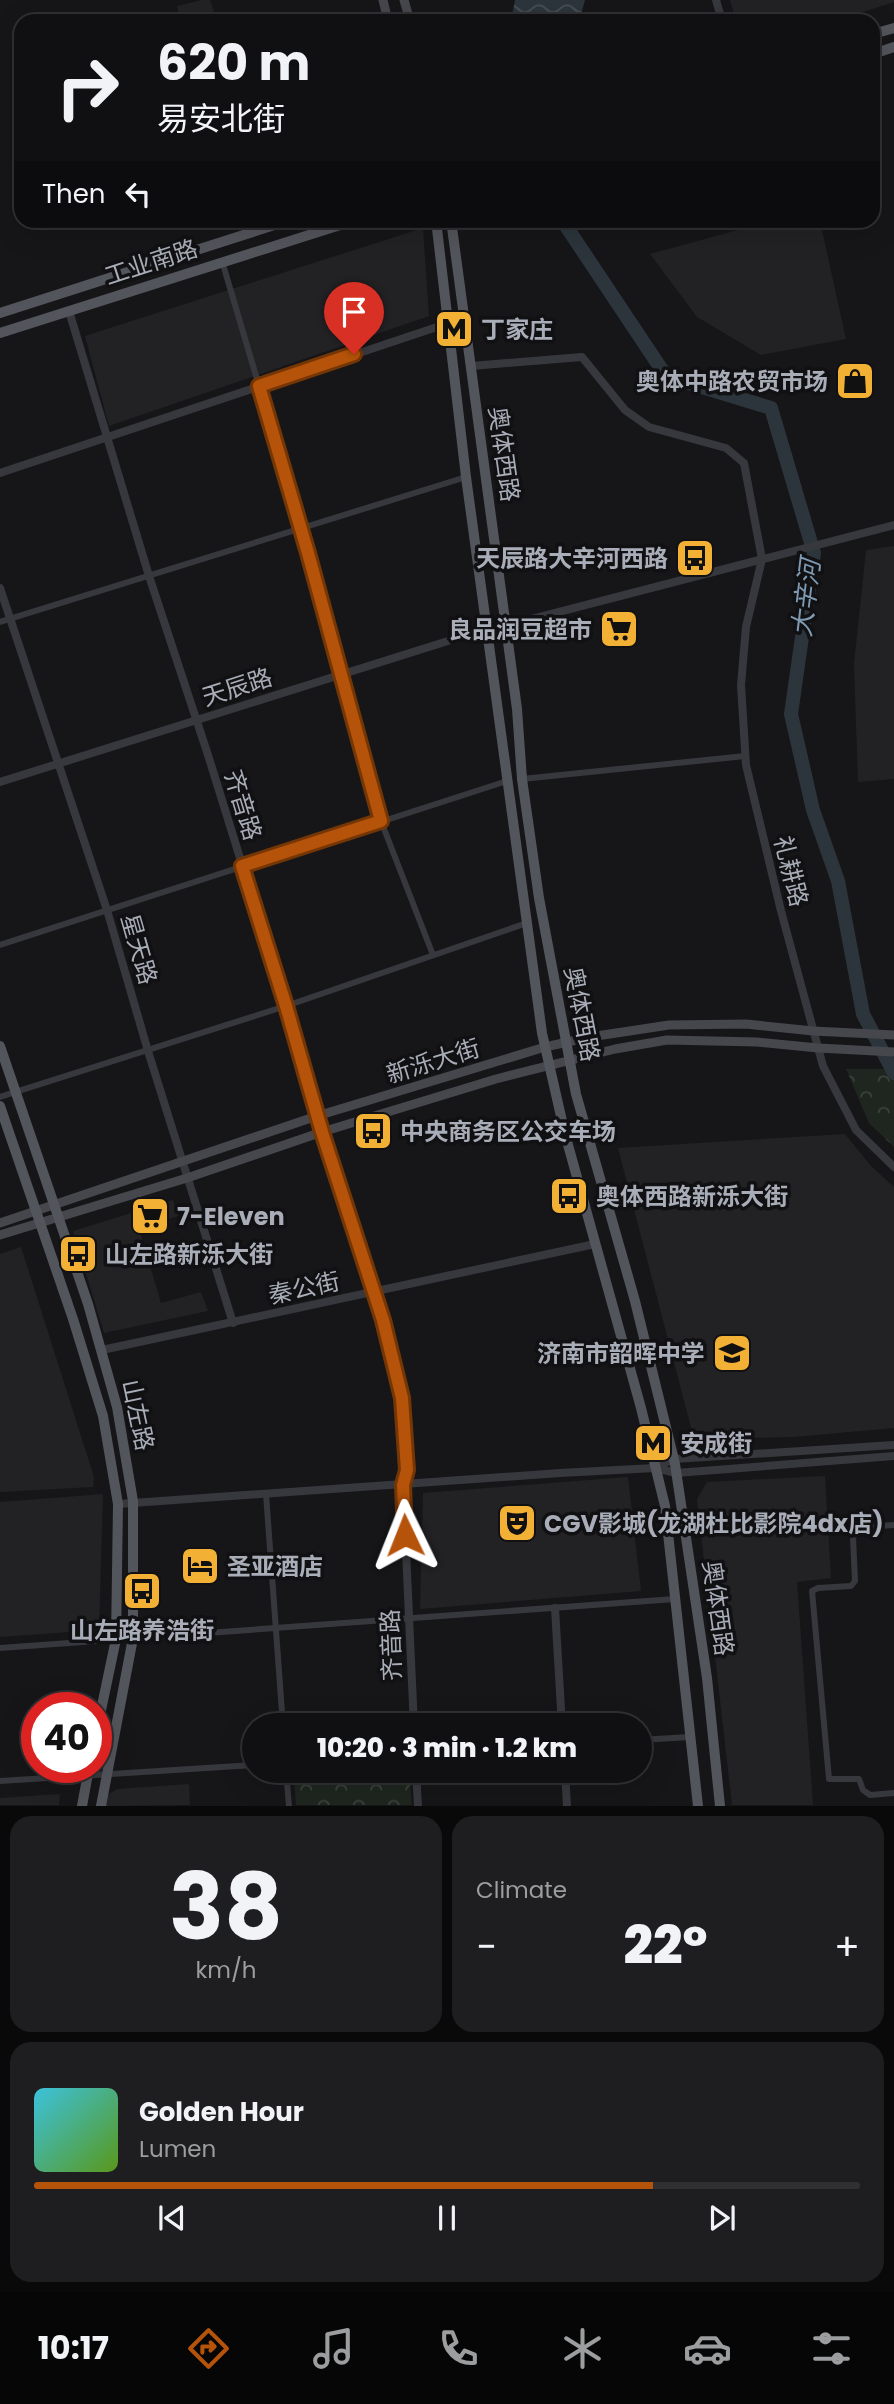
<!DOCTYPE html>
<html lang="en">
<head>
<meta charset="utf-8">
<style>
  :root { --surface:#101012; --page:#1e1e20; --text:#f1f3f6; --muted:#9c9d9f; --line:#303032; --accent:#b45309 }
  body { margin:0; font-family:Poppins,"Noto Sans SC",sans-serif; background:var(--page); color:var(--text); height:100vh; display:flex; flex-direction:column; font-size:26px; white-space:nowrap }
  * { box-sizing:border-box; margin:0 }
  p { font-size:23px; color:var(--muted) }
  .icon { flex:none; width:38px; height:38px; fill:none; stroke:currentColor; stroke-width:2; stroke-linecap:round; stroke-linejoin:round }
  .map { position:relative; height:1806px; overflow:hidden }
  .details { display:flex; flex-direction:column; gap:10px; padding:10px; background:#09090a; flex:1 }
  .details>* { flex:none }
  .top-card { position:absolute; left:14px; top:14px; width:866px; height:214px; border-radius:21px; box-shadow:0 7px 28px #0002,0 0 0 2px var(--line); background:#101012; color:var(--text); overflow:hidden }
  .speed { position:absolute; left:21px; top:1692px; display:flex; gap:14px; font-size:35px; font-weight:700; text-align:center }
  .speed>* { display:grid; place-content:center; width:91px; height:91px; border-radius:50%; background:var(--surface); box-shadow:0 7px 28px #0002,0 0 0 2px var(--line); line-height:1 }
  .speed .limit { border:10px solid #d22; background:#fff; color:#111 }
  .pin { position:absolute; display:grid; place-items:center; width:60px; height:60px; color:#fff; margin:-72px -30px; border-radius:50% 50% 50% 0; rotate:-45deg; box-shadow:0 0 7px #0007 }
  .pin .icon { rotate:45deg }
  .me { position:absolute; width:77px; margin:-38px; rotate:358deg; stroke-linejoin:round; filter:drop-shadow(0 0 5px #0008) }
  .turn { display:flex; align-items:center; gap:24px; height:147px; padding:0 28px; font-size:32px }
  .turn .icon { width:91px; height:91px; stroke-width:2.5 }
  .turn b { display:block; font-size:49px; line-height:60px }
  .then { display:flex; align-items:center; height:66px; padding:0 28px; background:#0003; gap:14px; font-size:26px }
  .big { font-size:52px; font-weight:800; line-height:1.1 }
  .details .widget { flex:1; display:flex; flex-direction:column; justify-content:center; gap:10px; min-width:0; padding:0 24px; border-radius:21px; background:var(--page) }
  .details .dial { align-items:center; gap:0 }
  .dial b { font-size:91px; line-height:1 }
  .song { display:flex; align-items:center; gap:21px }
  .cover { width:84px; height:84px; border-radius:10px; background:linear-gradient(135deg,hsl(190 70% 55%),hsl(90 70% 35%)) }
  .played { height:7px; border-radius:4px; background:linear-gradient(90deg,var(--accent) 75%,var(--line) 75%) }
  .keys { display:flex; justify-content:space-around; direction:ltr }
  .heat { display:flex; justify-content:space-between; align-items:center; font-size:38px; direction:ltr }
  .details .tiles { flex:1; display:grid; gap:10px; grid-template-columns:1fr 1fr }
  .widget:last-child { grid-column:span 2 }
  .trip { position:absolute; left:242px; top:1713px; width:410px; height:70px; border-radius:35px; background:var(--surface); box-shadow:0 7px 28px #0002,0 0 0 2px var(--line); font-weight:800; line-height:70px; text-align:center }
  .dock { display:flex; height:112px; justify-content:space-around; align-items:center; background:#060607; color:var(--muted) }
  .dock .icon { width:49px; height:49px }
  .dock .current { color:var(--accent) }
  .dock b { font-size:32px; color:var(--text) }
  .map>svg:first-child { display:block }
  .built { fill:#222225 }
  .park { fill:url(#park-crowns) }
  .water { fill:url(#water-waves) }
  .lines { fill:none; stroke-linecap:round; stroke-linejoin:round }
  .river { stroke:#2c353c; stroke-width:14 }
  .minor { stroke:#37383d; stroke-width:6 }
  .tertiary { stroke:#37383d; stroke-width:8 }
  .secondary { stroke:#45474d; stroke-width:9 }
  .primary { stroke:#53555c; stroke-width:10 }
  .route-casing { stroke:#753606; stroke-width:18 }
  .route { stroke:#b45309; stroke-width:12 }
  .labels { text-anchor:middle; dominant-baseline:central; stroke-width:7; stroke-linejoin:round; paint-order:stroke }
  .street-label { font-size:24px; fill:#a8adb8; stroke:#111113 }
  .poi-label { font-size:24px; font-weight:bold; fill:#a8adb8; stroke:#111113; text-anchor:start }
  .water-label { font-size:26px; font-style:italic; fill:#7f9bb3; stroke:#111113 }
</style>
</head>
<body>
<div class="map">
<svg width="894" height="1806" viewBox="0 0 894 1806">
  <defs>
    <pattern id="park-crowns" width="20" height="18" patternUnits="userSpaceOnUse" patternTransform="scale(1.75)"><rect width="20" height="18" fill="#1e261f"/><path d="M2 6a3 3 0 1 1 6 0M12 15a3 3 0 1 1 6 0" fill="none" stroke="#3c433d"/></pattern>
    <pattern id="water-waves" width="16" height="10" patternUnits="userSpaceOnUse" patternTransform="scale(1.75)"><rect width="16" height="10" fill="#2c353c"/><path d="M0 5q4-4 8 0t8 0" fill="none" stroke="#485056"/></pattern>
  </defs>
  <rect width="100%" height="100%" fill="#161618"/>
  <path class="built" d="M202 0H210L217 21H181L177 6Z
    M730 0H894V2L835 21H736Z
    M736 221H820L846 339 761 355 697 317 650 254 738 230Z
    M423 228 429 316 109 426 85 336Z
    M894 546V779L858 782 854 664 866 550Z
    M845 1134 871 1166 894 1187V1428L794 1437 694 1439 618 1148Z
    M173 1200 178 1216 139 1228 161 1303 201 1292 208 1311 104 1333 73 1231Z
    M21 1247 94 1477 93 1487 0 1492V1254Z
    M825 1476 831 1578 797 1582 813 1805H732L697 1499 707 1482Z
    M628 1477 641 1591 420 1609 423 1493Z
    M103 1494 99 1630 0 1637V1502Z
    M189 1784 190 1805 106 1806 107 1795 117 1789Z
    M60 1794 59 1805H0V1798Z"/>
  <path class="park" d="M846 1069H894V1147L869 1123Z
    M358 1771H409L412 1805H296L294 1775Z"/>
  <path class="water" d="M515 0H585L579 21H511Z"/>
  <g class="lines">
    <path class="river" d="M562 220 666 376 771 408 814 553 791 714 813 810 838 881 863 1014 894 1073"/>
    <path class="minor" d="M222 261 301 528 381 821 433 955
      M0 622 466 477
      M522 779 745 756
      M0 945 507 781
      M0 1097 286 1006 527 923
      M266 1494 283 1726
      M894 1525 864 1527 853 1537 855 1581 851 1586 818 1588 812 1591 829 1779H859L863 1790 870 1795 894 1793
      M0 1648 675 1599
      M639 1740 690 1737
      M286 1771 289 1806
      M0 1781 254 1765"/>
    <path class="tertiary" d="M716 0 722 21
      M69 311 149 576 208 755 286 1006 322 1132 383 1320 402 1398 407 1470 403 1485 414 1726
      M471 366 582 357 625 410 649 427 726 448 744 463 762 559 746 627 741 685 746 765 781 911 823 1066 856 1130 894 1167
      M0 473 449 323
      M0 588 107 910 148 1051 233 1323
      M505 626 894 525
      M0 782 486 629
      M102 1350 595 1244
      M655 1468 674 1459 894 1445
      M118 1504 560 1473 655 1468 676 1473 894 1456
      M555 1608 562 1726
      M416 1771 418 1806
      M565 1771 567 1806"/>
    <path class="secondary" d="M383 0 388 21
      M404 0 410 21
      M0 1223 317 1116 545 1047 590 1037 669 1025 746 1024 813 1031 894 1035
      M0 1235 187 1178 322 1132 496 1079 615 1049 667 1040 757 1042 818 1048 894 1052"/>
    <path class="primary" d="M873 34 894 28
      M873 54 894 47
      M436 220 466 477 542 1033 565 1134 641 1408 665 1506 698 1806
      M451 220 517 709 522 779 539 898 576 1094 635 1301 675 1464 707 1678 720 1806
      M0 313 290 220
      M0 333 356 220
      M0 1046 88 1304 117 1407 133 1501V1638L101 1806
      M0 1106 73 1319 103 1416 118 1504 116 1639 96 1734
      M82 1806 89 1768"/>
  </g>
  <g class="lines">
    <defs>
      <path id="route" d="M354 354 259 386 308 553 381 821 242 866 286 1006 322 1132 383 1320 402 1398 407 1470 403 1485 405 1535"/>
    </defs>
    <use href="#route" class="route-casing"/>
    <use href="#route" class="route"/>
  </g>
  <defs>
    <symbol id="metro-square" viewBox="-11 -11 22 22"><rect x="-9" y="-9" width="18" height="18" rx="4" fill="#f2b134" stroke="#111113"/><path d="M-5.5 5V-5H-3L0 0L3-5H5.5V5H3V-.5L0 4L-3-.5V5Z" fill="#111"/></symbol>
    <symbol id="shop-square" viewBox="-11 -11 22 22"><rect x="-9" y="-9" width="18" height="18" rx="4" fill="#f2b134" stroke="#111113"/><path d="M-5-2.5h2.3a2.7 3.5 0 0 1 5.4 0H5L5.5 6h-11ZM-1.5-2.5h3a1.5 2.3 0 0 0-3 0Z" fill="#111"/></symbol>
    <symbol id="bus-square" viewBox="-11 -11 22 22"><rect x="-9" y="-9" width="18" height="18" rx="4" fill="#f2b134" stroke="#111113"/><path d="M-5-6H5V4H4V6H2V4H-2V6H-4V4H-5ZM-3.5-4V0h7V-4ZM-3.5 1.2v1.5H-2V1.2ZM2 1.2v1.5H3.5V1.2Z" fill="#111"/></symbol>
    <symbol id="supermarket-square" viewBox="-11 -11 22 22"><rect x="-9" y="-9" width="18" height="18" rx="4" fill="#f2b134" stroke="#111113"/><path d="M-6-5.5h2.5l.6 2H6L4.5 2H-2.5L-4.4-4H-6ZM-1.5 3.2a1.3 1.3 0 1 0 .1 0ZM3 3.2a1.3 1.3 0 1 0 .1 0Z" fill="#111"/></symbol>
    <symbol id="school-square" viewBox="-11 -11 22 22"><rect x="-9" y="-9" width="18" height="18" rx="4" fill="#f2b134" stroke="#111113"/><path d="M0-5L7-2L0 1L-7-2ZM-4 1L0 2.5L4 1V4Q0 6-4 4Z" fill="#111"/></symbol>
    <symbol id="theatre-square" viewBox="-11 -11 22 22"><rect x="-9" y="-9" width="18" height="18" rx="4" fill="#f2b134" stroke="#111113"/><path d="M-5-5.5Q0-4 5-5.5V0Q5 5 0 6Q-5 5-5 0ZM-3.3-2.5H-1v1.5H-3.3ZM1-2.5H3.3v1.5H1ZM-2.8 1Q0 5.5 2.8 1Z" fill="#111"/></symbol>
    <symbol id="hotel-square" viewBox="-11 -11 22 22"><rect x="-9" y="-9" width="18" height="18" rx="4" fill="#f2b134" stroke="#111113"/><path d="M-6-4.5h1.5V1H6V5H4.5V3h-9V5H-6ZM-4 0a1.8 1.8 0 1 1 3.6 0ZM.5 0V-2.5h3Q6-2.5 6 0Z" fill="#111"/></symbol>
  </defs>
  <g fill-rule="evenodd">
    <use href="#metro-square" x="432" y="307" width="44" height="44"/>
    <use href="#shop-square" x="833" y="359" width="44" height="44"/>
    <use href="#bus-square" x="673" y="536" width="44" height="44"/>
    <use href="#supermarket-square" x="597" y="607" width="44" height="44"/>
    <use href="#bus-square" x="351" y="1109" width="44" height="44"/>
    <use href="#bus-square" x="547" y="1174" width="44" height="44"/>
    <use href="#supermarket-square" x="128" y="1194" width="44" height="44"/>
    <use href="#bus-square" x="56" y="1232" width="44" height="44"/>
    <use href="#school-square" x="710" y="1331" width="44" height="44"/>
    <use href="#metro-square" x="631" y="1421" width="44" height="44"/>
    <use href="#theatre-square" x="495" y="1501" width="44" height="44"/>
    <use href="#hotel-square" x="178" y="1544" width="44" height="44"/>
    <use href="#bus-square" x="120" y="1569" width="44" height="44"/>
  </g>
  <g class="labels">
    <g class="street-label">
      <text transform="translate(151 262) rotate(-18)">工业南路</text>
      <text transform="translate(504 454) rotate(82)">奥体西路</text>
      <text transform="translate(237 687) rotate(-18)">天辰路</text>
      <text transform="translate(243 805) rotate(73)">齐音路</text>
      <text transform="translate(791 871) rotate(76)">礼耕路</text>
      <text transform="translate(139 949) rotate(74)">星天路</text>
      <text transform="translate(582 1014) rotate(79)">奥体西路</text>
      <text transform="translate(433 1061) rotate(-17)">新泺大街</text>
      <text transform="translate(304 1288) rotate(-12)">秦公街</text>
      <text transform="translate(138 1415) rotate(78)">山左路</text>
      <text transform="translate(718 1608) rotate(82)">奥体西路</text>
      <text transform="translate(391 1645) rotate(-92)">齐音路</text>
    </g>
    <g class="poi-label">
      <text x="481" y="329">丁家庄</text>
      <text x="828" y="381" text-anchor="end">奥体中路农贸市场</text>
      <text x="668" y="558" text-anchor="end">天辰路大辛河西路</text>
      <text x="592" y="629" text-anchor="end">良品润豆超市</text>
      <text x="400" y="1131">中央商务区公交车场</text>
      <text x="596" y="1196">奥体西路新泺大街</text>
      <text x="177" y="1216">7-Eleven</text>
      <text x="105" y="1254">山左路新泺大街</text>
      <text x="705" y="1353" text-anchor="end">济南市韶晖中学</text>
      <text x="680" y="1443">安成街</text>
      <text x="544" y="1523">CGV影城(龙湖杜比影院4dx店)</text>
      <text x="227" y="1566">圣亚酒店</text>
      <text x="142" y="1630" text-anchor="middle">山左路养浩街</text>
    </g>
    <g class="water-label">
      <text transform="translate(806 598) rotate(-83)">大辛河</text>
    </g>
  </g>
</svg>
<div class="speed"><div class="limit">40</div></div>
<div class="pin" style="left:354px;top:354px;background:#d93025"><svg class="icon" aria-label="arrive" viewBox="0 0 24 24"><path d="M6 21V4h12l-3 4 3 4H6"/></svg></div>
<svg class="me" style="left:405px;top:1535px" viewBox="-20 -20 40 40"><path d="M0-17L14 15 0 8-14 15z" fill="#b45309" stroke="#fff" stroke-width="4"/></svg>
<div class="trip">10:20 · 3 min · 1.2 km</div>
<div class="top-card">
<div class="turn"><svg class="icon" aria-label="right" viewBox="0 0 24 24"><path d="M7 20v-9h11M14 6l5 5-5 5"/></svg><div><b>620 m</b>易安北街</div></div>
<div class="then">Then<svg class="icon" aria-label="left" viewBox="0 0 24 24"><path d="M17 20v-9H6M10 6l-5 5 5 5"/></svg></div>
</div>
</div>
<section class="details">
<div class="tiles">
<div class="widget dial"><b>38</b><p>km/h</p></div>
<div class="widget"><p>Climate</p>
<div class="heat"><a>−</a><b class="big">22°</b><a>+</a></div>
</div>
<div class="widget">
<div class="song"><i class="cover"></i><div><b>Golden Hour</b><p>Lumen</p></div></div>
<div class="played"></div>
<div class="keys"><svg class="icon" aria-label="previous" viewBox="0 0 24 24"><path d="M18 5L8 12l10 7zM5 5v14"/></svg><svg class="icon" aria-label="pause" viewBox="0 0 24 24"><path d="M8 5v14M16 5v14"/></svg><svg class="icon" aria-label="next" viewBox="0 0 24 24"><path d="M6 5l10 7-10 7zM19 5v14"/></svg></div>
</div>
</div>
</section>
<nav class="dock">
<b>10:17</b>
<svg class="icon current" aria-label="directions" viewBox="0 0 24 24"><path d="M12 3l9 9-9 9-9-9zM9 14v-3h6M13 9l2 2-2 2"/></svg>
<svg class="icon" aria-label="music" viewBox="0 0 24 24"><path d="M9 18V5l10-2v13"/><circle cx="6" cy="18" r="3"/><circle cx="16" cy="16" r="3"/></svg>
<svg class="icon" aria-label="phone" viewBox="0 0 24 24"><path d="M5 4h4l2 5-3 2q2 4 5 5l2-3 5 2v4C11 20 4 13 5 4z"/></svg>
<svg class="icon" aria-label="climate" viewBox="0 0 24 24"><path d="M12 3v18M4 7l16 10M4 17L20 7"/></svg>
<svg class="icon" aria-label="car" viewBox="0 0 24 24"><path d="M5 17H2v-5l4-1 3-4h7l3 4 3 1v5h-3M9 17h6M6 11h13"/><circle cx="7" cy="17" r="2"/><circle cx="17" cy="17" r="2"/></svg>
<svg class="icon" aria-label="filters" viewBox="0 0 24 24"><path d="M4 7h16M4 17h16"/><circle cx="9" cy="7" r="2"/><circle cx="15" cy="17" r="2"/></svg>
</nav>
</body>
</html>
